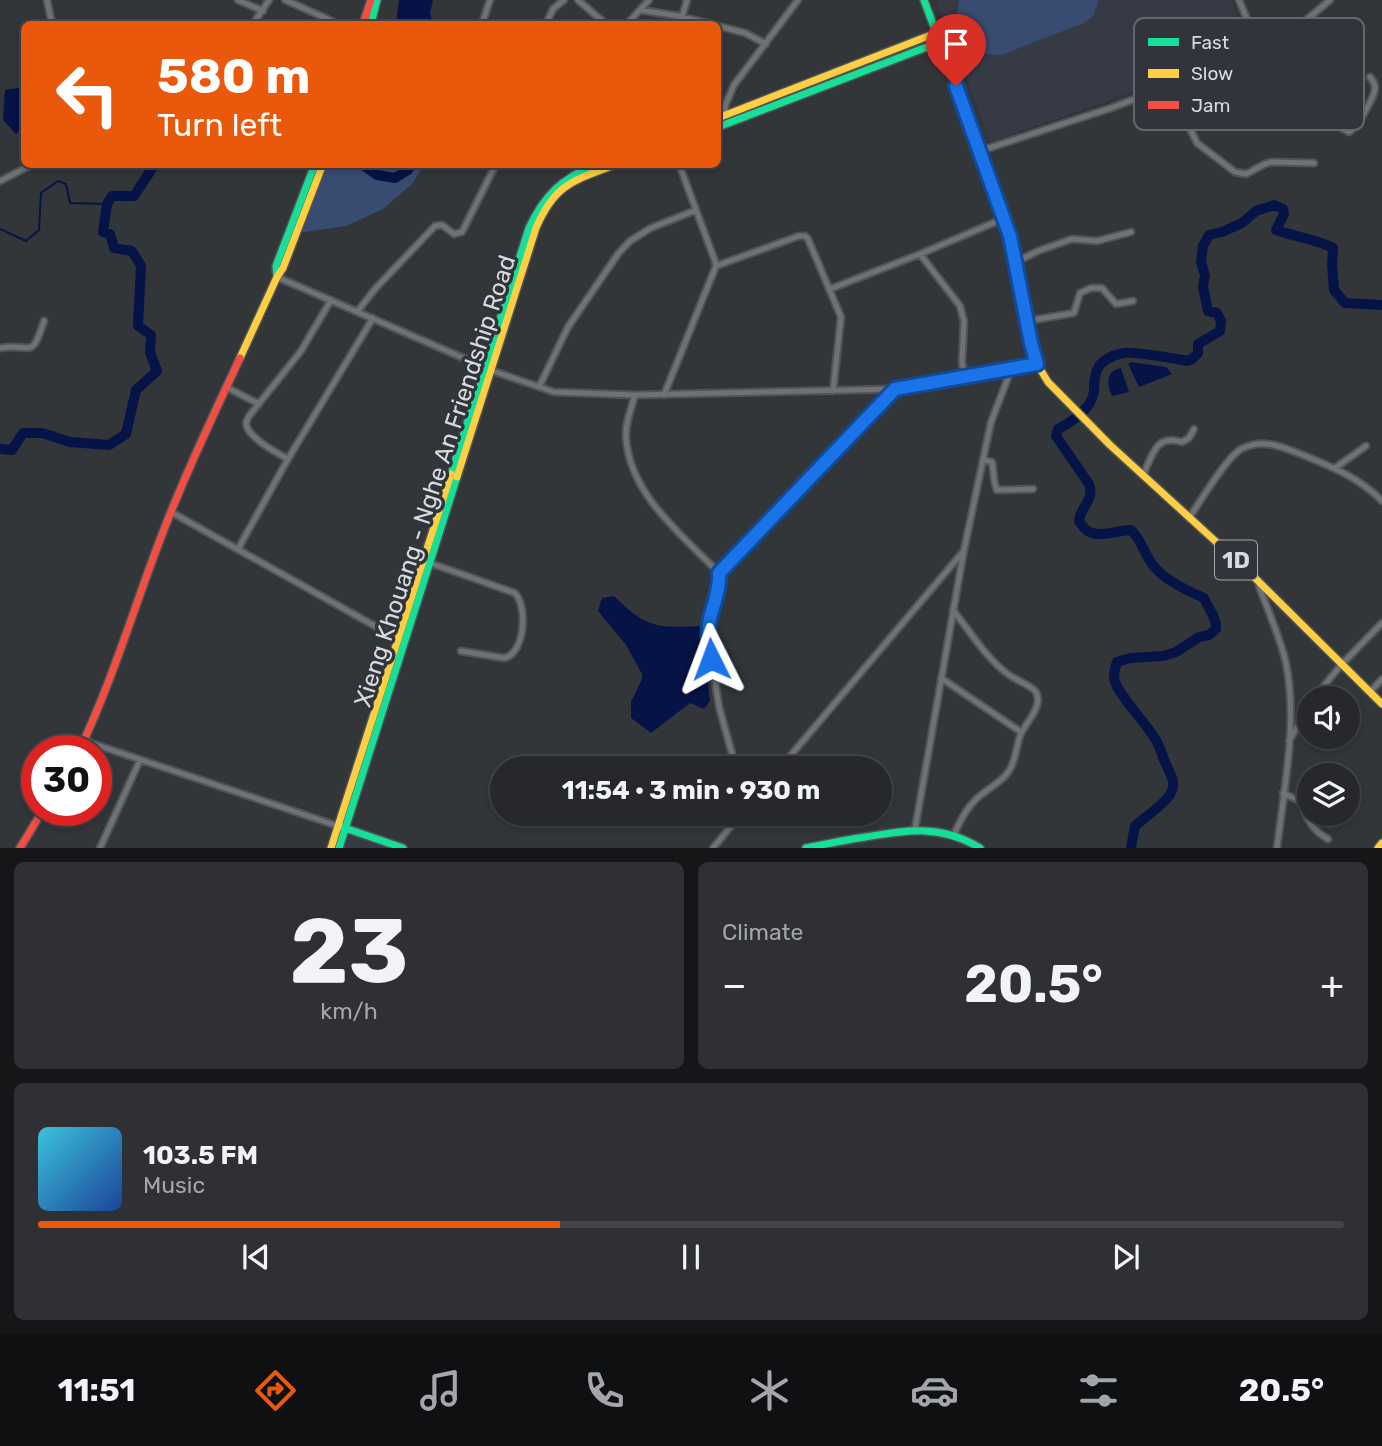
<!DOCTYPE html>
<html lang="en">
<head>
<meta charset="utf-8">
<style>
  :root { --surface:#26282b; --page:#2e3033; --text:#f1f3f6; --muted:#a4a6a9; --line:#424447; --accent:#ea580c }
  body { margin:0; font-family:Rubik,sans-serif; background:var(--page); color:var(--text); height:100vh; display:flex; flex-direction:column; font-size:26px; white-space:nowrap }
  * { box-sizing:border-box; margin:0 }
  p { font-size:23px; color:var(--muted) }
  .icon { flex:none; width:38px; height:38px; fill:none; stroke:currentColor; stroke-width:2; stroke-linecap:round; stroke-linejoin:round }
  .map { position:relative; height:848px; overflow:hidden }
  .panel { display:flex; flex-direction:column; gap:14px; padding:14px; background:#151618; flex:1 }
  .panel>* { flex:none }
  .top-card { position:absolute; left:21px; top:21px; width:700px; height:147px; border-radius:10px; box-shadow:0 4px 10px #0003,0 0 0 2px var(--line); background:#ea580c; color:#fff; overflow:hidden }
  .tools { position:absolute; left:1297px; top:686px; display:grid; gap:14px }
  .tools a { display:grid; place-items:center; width:63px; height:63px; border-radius:50%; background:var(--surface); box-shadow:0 4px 10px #0003,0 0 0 2px var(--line); font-size:35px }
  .speed { position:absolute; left:21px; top:735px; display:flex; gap:14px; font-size:35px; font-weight:700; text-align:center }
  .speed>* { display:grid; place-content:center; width:91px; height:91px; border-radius:50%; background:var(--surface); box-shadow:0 4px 10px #0003,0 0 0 2px var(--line); line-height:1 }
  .speed .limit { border:10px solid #d22; background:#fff; color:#111 }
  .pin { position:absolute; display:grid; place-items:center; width:60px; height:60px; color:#fff; margin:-72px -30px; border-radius:50% 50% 50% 0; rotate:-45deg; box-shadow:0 0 7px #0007 }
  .pin .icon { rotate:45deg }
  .me { position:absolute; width:77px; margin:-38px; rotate:357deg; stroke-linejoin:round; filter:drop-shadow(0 0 5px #0008) }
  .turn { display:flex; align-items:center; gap:24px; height:147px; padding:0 21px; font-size:32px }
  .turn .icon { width:91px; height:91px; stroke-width:2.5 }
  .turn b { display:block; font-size:49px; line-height:60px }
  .big { font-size:52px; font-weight:700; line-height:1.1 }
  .panel .tile { flex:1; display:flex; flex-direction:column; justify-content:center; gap:10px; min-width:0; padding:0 24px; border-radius:10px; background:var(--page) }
  .panel .dial { align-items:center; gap:0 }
  .dial b { font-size:91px; line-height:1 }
  .song { display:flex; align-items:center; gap:21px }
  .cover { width:84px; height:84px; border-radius:10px; background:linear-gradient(135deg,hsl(190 70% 55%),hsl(220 70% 35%)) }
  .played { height:7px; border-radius:4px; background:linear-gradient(90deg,var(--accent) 40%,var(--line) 40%) }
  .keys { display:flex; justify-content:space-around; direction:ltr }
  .heat { display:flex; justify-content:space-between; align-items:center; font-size:38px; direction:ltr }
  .panel .tiles { flex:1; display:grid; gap:14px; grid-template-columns:1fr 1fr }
  .tile:last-child { grid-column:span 2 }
  .trip { position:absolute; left:490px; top:756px; width:402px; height:70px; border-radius:35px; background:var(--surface); box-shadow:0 4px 10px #0003,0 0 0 2px var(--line); font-weight:700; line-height:70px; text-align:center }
  .menu { display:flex; height:112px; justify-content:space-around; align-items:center; background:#0f1011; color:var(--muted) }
  .menu .icon { width:49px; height:49px }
  .menu .on { color:var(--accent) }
  .menu b { font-size:32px; color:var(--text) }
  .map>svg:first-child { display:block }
  .built { fill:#353a45 }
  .green { fill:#384c72 }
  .water { fill:#051346 }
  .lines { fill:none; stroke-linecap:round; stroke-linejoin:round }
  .stream { stroke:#051346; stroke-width:2 }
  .river { stroke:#051346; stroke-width:10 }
  .street-casing { stroke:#515356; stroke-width:9 }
  .fast-casing { stroke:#515356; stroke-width:10 }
  .slow-casing { stroke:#515356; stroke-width:10 }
  .jam-casing { stroke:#515356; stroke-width:10 }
  .street { stroke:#6f7274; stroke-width:5 }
  .fast { stroke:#16e098; stroke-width:7 }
  .slow { stroke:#ffcf43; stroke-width:7 }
  .jam { stroke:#f24e42; stroke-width:7 }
  .route-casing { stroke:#114b97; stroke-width:18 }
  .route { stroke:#1a73e8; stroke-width:12 }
  .labels { text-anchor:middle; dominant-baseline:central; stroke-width:7; stroke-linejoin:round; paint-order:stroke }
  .shield { fill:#31353b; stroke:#a6a8ad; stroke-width:2 }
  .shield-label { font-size:23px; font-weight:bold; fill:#d8dade }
  .street-label { font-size:24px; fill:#d8dade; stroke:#31353b }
  .key { fill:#31353b; stroke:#63676c; stroke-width:2 }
  .key-label { font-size:19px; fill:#d8dade }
</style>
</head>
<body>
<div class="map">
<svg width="1382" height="848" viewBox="0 0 1382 848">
  <rect width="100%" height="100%" fill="#333639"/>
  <path class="built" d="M936 0H1231L1249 44 1248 51 991 142Z
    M345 828 403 848H339Z"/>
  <path class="green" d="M959 0H1099L1093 16 1084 23 1001 55C965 56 953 33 959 0Z
    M323 165H424L412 184 383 209 346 226 298 233Z"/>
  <path class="water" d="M399 0H433L430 13 433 24H396Z
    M24 87V126L16 134 3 120 5 90Z
    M1131 362 1166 367 1172 374 1139 387 1128 364Z
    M1121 368 1129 392 1112 396C1107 384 1105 371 1121 368Z
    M614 596C647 629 657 628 702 626L710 701 704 709 690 703 651 733 631 718V702L642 679V674L626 645 598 611 602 598Z"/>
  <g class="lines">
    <path class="stream" d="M0 229 26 241 39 230 41 193 58 181 66 184 70 203 107 204"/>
    <path class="river" d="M362 164 377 175 395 178 408 170 411 164
      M0 449 12 450 23 433H42L70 442 109 445 126 434 136 390 157 371 150 352 151 335 138 326 141 266 132 251 114 248 110 234 103 232 107 204 112 196H134L155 164
      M1131 848 1135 826C1143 819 1167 802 1171 793 1177 782 1169 772 1165 762 1161 753 1160 745 1154 737 1146 723 1116 693 1114 678 1114 673 1115 667 1117 662L1130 658 1163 656 1176 652 1199 637 1209 635 1216 629C1217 618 1208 608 1204 598 1186 590 1164 580 1152 564 1144 553 1141 539 1131 530 1118 530 1098 539 1086 530 1083 527 1081 524 1079 521 1080 507 1095 500 1089 484L1056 436 1058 429C1073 421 1092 409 1094 391 1094 384 1094 377 1097 370 1100 361 1113 355 1123 353 1130 351 1178 359 1187 361L1192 359 1198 353V344L1220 331 1221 321 1217 313 1208 311 1203 287 1205 275 1201 262 1203 246 1209 235 1222 232 1242 223 1256 211 1274 205 1283 209 1284 214 1276 230C1295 237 1315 239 1333 248L1332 264 1334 290 1345 303 1382 305"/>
    <defs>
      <path id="street" d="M47 0 52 24
        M238 0 263 11
        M285 0 330 20 336 24
        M578 0 606 24
        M1239 0 1260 50
        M640 10 678 16 711 24
        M682 17 687 0
        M253 24 269 0
        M482 24 490 0
        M546 24 553 9 564 0
        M627 24 649 0
        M718 26 745 33 766 44
        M1231 63C1238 76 1243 89 1255 97L1313 112 1349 132C1357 127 1375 97 1375 88 1375 83 1373 81 1370 77
        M1169 85 1197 143 1235 172 1246 174 1265 164 1271 162 1314 163
        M726 115 725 106 734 85 798 0
        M980 151 1111 108 1231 63 1274 42 1305 21 1330 0
        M0 181 33 164
        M920 254 960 306 964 321 962 362 965 377
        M1016 262 1038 251 1072 239 1097 241 1131 232
        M716 266 799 236H805L808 239 841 317 833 391
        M277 277 484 367
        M830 289 920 254 1005 218
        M357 312 375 289 435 226 442 225 454 234 462 232 496 164
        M1027 321 1074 313 1080 293 1091 288H1102L1116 304 1133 301
        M0 348C33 343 31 361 44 321
        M490 370 554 392 635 395 895 389 1037 364
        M226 387 259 404
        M539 387 568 327 618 254 630 241 651 228 696 210
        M635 395C631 409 625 424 626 438 630 495 682 535 719 573L720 587 710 620 709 640 719 707 736 768
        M664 395 716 266 715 261 679 164
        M288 459C277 453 252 440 247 427 245 423 247 420 249 416L301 351 331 300
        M984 460 992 462C994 471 993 483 997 490L1033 489
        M1335 468 1366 446
        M1143 475C1153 455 1155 434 1182 442L1189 438 1194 429
        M171 512 398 639
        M1189 518C1200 502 1226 458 1241 449 1249 445 1259 443 1267 444 1280 445 1292 451 1303 455 1332 467 1360 478 1382 501
        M238 549 288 459 373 318
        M430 563 515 593C528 607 525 654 504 658L461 651
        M719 573 895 389
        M1259 586C1268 611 1280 637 1286 663 1298 723 1284 788 1277 848
        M953 610C971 633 986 658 1009 675 1015 679 1033 687 1036 692 1044 707 1024 724 1020 736 1016 747 1016 760 1009 771 1002 782 990 787 981 795 968 805 960 820 954 835
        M941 678 1021 732
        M1370 692 1382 679
        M1314 698 1341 665 1382 623
        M85 741 338 826
        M1289 741 1309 707
        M780 768 962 553
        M1283 793 1302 802C1306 819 1312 830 1328 839
        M915 829 964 550 991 422 1011 370
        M100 848 140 760
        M713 848 741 814"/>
      <path id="fast" d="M924 0 1005 218 1014 253 1025 309
        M371 24 377 0
        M718 127 940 42
        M277 276 276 266 315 164
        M451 474 529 228C545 194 562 179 596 164
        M342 827 403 848
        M339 848 457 477
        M806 848C826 844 845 840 865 837 908 830 941 824 980 848"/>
      <path id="slow" d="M718 118 936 33
        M1025 309 1031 343 1037 364 1048 382 1110 445 1248 571 1382 704
        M240 358 277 277 283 268 323 164
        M457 477 536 228C555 183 575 180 617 164
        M331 848 451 474
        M1378 848 1382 843"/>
      <path id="jam" d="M363 24 371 0
        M79 751C111 684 132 614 158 545 182 481 211 420 240 358
        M20 848 43 810"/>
    </defs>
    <use href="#street" class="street-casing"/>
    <use href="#fast" class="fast-casing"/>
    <use href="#slow" class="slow-casing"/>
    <use href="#jam" class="jam-casing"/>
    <use href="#street" class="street"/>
    <use href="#fast" class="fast"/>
    <use href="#slow" class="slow"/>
    <use href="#jam" class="jam"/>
  </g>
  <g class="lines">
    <defs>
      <path id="route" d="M711 659C709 645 707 632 710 618 714 603 720 589 719 573L895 389 1037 364 1031 343 1010 236 956 86"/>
    </defs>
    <use href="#route" class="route-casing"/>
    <use href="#route" class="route"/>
  </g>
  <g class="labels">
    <rect class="shield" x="1215" y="540.5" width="42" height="39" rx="5"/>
    <g class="shield-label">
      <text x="1236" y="560">1D</text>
    </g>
    <g class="street-label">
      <text transform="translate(435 481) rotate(-72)">Xieng Khouang - Nghe An Friendship Road</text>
    </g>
  </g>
  <rect x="1134" y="18" width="230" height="112" rx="10" class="key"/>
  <rect x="1148" y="38" width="31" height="8" fill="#16e098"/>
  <rect x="1148" y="69" width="31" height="9" fill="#ffcf43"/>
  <rect x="1148" y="101" width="31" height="8" fill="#f24e42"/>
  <g class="key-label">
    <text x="1191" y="49">Fast</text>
    <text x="1191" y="80">Slow</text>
    <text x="1191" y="112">Jam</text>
  </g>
</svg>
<div class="tools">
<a><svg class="icon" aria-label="sound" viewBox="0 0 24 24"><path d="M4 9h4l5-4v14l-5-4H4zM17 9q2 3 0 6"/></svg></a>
<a><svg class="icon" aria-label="layers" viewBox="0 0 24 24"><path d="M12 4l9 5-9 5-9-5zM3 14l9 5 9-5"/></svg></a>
</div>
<div class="speed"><div class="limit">30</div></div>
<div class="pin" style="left:956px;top:86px;background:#d93025"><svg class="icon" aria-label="arrive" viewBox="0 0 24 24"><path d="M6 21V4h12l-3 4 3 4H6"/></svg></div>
<svg class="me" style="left:711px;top:659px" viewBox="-20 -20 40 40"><path d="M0-17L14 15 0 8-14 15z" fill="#1a73e8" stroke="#fff" stroke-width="4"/></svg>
<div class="trip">11:54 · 3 min · 930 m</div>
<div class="top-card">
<div class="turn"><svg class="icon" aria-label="left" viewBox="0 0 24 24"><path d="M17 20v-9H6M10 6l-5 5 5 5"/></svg><div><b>580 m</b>Turn left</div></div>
</div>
</div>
<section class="panel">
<div class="tiles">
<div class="tile dial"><b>23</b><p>km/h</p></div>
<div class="tile"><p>Climate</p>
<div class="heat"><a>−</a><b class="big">20.5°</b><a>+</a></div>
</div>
<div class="tile">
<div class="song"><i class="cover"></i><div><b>103.5 FM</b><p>Music</p></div></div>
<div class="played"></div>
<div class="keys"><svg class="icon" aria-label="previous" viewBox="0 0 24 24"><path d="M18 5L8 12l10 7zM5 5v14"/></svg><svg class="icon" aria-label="pause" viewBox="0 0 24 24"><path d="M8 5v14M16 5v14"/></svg><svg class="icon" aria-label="next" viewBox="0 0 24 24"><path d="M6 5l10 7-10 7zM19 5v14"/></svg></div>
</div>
</div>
</section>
<nav class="menu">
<b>11:51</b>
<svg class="icon on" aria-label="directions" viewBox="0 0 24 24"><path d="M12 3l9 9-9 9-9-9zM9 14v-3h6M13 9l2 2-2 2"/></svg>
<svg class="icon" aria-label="music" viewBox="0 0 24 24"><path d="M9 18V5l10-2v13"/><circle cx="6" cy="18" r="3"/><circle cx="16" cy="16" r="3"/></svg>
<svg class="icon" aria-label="phone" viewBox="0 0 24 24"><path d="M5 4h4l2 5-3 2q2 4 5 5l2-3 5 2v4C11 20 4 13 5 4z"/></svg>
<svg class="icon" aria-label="climate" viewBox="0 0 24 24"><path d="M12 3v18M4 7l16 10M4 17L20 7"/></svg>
<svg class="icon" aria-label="car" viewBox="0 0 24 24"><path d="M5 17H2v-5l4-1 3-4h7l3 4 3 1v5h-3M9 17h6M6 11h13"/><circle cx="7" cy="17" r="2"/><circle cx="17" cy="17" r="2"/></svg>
<svg class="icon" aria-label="filters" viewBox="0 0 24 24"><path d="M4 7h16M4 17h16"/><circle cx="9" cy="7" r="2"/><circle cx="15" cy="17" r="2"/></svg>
<b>20.5°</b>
</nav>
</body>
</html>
